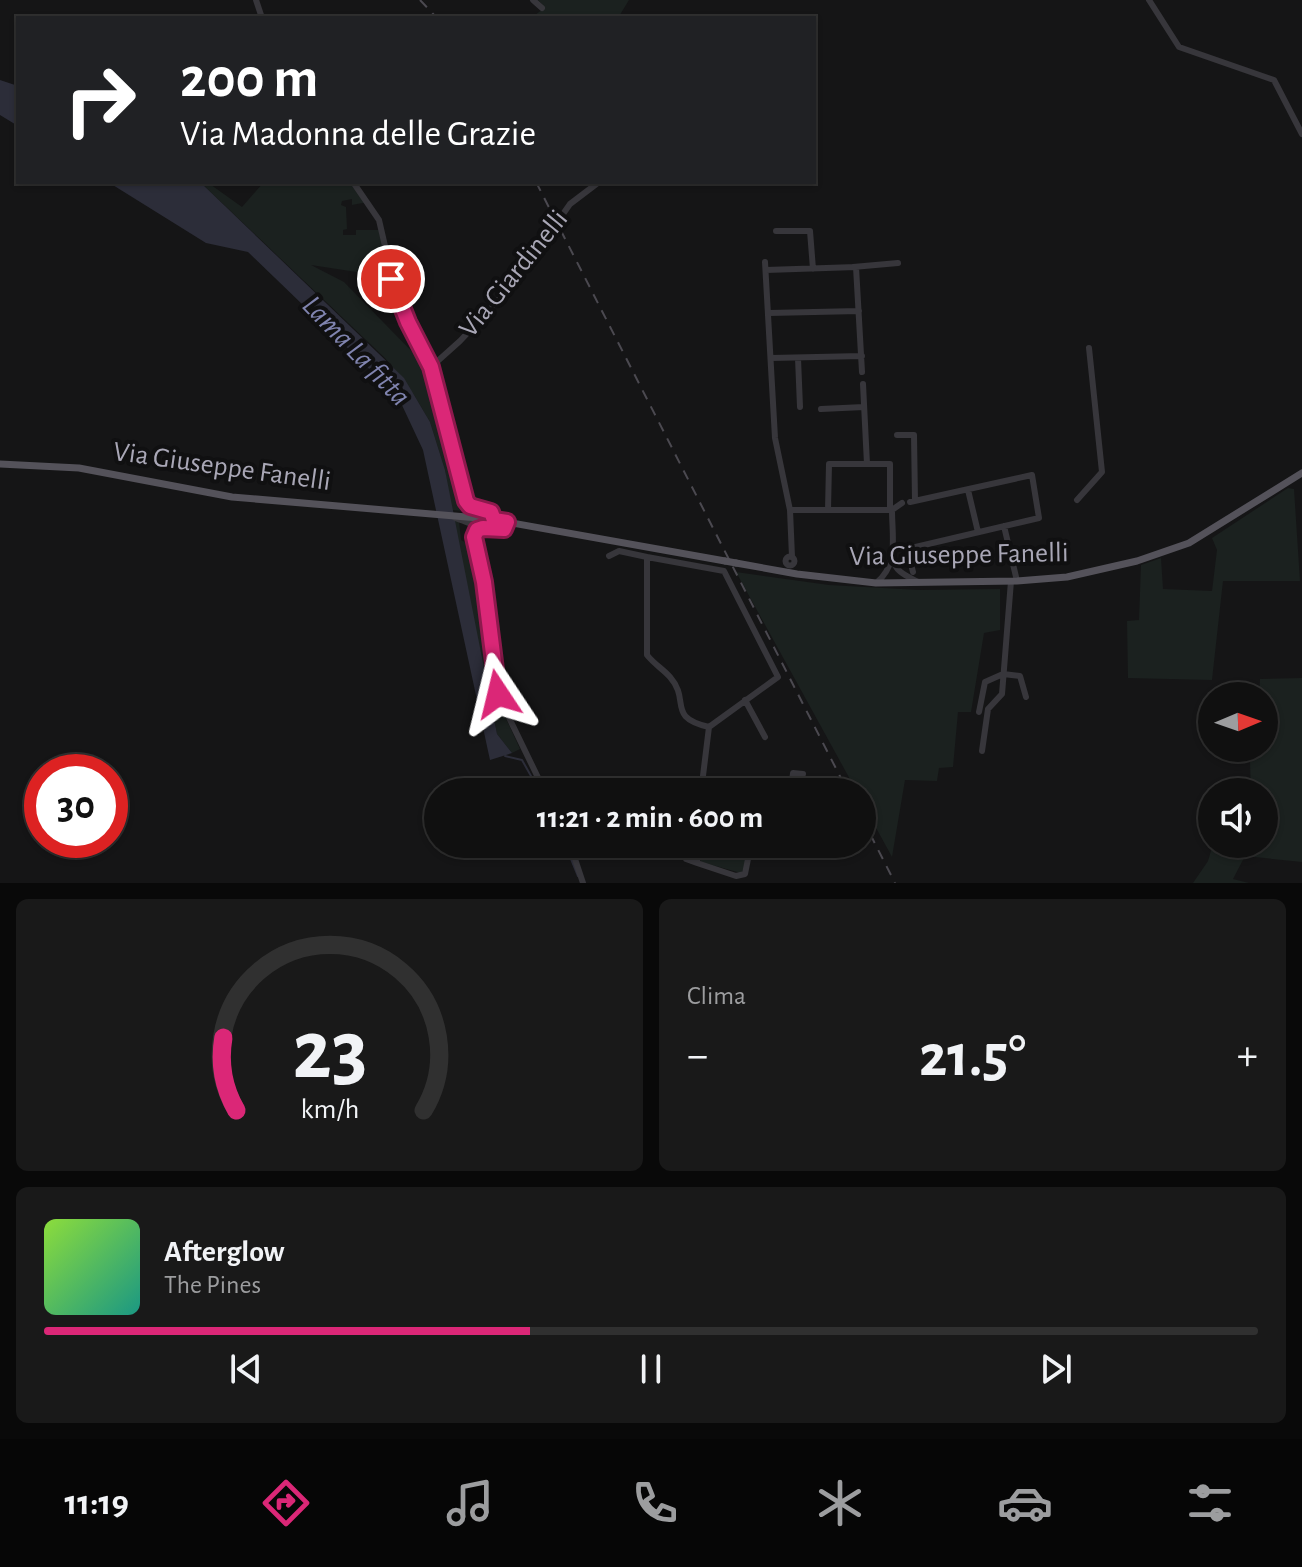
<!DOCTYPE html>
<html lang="it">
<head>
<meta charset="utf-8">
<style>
  :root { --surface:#101010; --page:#191919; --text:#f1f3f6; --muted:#9c9d9f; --line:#303030; --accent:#db2777 }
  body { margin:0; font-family:"Alegreya Sans",sans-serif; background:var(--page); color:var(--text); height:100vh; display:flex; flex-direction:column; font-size:30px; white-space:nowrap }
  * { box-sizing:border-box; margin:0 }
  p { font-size:26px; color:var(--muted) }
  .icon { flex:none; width:44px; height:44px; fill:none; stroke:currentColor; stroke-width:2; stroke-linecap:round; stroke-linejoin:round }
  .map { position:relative; height:883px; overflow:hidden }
  .side { display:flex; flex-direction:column; gap:16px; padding:16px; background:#090909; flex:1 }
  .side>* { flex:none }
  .guide { position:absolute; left:16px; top:16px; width:800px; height:168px; border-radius:0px; box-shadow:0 2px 6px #0004,0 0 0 2px var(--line); background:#202124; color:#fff; overflow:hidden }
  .needle { width:52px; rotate:88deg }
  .fabs { position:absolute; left:1198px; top:682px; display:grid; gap:16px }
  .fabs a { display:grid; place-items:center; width:80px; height:80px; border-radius:50%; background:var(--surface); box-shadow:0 2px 6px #0004,0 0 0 2px var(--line); font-size:40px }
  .speed { position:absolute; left:24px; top:754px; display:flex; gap:16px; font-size:40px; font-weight:700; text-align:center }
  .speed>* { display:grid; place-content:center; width:104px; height:104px; border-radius:50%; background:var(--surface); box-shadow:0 2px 6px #0004,0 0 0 2px var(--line); line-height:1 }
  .speed .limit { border:12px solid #d22; background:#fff; color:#111 }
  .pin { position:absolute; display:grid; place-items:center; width:68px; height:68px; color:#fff; margin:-34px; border:4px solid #fff; border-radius:50%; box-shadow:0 2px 8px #0007 }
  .me { position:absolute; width:88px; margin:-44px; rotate:350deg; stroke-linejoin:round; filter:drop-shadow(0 0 6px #0008) }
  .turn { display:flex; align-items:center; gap:28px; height:168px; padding:0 32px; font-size:36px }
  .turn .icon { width:104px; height:104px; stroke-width:2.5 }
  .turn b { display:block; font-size:56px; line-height:68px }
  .big { font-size:60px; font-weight:700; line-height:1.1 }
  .side .tile { flex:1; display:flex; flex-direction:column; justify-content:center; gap:12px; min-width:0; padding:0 28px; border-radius:12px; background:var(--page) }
  .side .dial { align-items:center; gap:0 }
  .dial svg { height:208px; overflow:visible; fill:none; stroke:var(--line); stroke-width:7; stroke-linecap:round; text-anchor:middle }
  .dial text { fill:var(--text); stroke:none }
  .song { display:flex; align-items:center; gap:24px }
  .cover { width:96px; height:96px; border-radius:12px; background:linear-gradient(135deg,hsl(90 70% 55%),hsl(170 70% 35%)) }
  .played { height:8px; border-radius:4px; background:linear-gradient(90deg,var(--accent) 40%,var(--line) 40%) }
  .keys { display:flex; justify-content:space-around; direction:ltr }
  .heat { display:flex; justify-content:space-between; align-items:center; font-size:44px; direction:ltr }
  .side .tiles { flex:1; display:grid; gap:16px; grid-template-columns:1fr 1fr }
  .tile:last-child { grid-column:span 2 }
  .trip { position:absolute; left:424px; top:778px; width:452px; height:80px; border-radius:40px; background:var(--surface); box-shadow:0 2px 6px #0004,0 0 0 2px var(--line); font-weight:700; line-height:80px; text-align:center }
  .dock { display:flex; height:128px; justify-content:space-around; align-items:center; background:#060606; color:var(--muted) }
  .dock .icon { width:56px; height:56px }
  .dock .active { color:var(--accent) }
  .dock b { font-size:36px; color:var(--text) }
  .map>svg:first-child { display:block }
  .green { fill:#1b211f }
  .water { fill:#2c2d39 }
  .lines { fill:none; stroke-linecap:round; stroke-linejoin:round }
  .stream { stroke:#2c2d39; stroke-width:2 }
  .minor { stroke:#37363b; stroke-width:6 }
  .major { stroke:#54525a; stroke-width:7 }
  .rail { stroke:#4b4950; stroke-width:2; stroke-dasharray:10 8; stroke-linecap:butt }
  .major-bridge { stroke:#54525a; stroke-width:7 }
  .route-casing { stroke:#8e194d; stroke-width:20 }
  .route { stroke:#db2777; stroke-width:14 }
  .labels { text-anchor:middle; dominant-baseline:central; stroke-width:8; stroke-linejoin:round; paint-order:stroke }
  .street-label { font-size:28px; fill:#a9a7b6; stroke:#101011 }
  .water-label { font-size:30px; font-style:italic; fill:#8084af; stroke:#101011 }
</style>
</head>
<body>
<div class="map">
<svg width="1302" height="883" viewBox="0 0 1302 883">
  <rect width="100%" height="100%" fill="#151516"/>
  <path class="green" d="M538 0H629L618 18H531L543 9V5Z
    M200 182H207L242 207 264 182H350L368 202 352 205V199L342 201 341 205 346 207 347 229 343 230V235H356V230H379L389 277 311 265 344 282 428 368 439 401 465 511 451 510 445 470 430 422 414 395 385 358Z
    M1288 488 1294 489 1300 581H1223L1212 680 1128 678 1127 621 1139 620 1141 565 1161 558 1163 589 1212 591 1217 550 1212 538Z
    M453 520 459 521 461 540 474 547 481 582 496 697 520 749 512 753 497 734Z
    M736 572 829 585 919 590 1000 589V630L984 633 971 712H958L953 767 939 768 937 781 905 780 892 857 862 802V792H857Z
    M1302 678V862L1245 856 1233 879 1249 883H1193L1208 861 1213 844H1264V792H1251L1250 762 1254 748H1264V696H1259L1260 679Z
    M749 844 744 870 741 873 701 862V848L698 844Z"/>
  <path class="water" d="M0 80 18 86V126L0 115Z
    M108 182H200L404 378 430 422 445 470 497 734 512 753 490 760 423 450 401 403 386 385 248 252 206 243Z"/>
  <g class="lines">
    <path class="stream" d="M505 756 522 760 540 792
      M565 844 578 876"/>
    <path class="minor" d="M256 0 262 18
      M533 0 542 8
      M1149 0 1179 47 1274 80 1302 134
      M353 182 379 220 397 298 431 367 441 398 466 501 470 506 491 512 494 520
      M776 231H810L813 269
      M765 262 775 438 790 510H892L902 503
      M853 267 898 263
      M766 270 856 267 862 372
      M769 313 859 311
      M771 358 862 356
      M798 358 800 407
      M431 367 460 341 517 280 570 204 599 182
      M863 384 867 464
      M821 409 864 407
      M897 435H914L915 501
      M968 490 978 532
      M1077 500 1102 472 1089 348
      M910 502 1032 475 1039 518 907 549 913 572
      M790 510 792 557
      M828 510 829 464H890V510
      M455 518C471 523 486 533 505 528L507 522
      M1004 526 1017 581
      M483 528 477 530 474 537 484 582 499 697 545 792
      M609 556 619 551 647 557V655C654 664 663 669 670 677 691 701 666 717 709 727
      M785.5 561a4.5 4.5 0 1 1 9 0a4.5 4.5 0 1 1-9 0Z
      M647 557 724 571 778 677 709 727 701 792
      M893 559C895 572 907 576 918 582
      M876 583C899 565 892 537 892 510
      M745 700 765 737
      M979 712 985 682 1003 674 1020 676 1026 697
      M982 751 988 709 1002 694 1011 581
      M768 792 769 788 791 789 793 773 803 774
      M570 844 583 883
      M694 844V846H688L684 853 686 859 697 863
      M694 846 698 852 697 863 736 876 745 874 751 844"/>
    <path class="major" d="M0 464 79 468 232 497 490 519 725 561
      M736 563 797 574 876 583 1017 581 1067 577 1137 561 1189 543 1302 473"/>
    <path class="rail" d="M420 0 437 18
      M536 182 848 792
      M862 818 895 883"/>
    <path class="major-bridge" d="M725 561 736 563"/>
  </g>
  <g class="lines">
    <defs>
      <path id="route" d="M391 279 408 322 431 367 466 501 470 506 491 512 494 520 507 522 504 529 483 528 477 530 474 537 484 582 498 694"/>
    </defs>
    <use href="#route" class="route-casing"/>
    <use href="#route" class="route"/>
  </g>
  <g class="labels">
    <g class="street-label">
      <text transform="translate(514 274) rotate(-51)">Via Giardinelli</text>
      <text transform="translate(222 467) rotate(8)">Via Giuseppe Fanelli</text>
      <text transform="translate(959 555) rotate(-1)">Via Giuseppe Fanelli</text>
    </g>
    <g class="water-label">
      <text transform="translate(356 351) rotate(46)">Lama La fitta</text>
    </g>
  </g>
</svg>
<div class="fabs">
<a><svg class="needle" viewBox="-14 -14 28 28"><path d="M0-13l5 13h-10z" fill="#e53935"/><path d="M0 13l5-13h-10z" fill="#9c9d9f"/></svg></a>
<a><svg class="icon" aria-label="sound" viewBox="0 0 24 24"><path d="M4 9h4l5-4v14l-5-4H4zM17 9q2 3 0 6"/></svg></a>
</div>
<div class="speed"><div class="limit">30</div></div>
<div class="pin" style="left:391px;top:279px;background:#d93025"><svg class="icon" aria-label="arrive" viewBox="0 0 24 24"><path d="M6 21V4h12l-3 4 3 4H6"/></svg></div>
<svg class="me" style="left:498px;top:694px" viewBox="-20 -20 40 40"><path d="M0-17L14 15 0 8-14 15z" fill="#db2777" stroke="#fff" stroke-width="4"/></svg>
<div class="trip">11:21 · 2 min · 600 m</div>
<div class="guide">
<div class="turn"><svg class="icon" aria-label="right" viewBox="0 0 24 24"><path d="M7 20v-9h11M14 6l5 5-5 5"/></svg><div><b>200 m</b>Via Madonna delle Grazie</div></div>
</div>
</div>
<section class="side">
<div class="tiles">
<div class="tile dial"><svg viewBox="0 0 100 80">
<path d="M14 69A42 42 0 1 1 86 69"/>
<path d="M14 69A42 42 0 0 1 9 41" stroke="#db2777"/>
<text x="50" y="56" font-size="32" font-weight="700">23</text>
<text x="50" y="72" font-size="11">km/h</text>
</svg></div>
<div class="tile"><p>Clima</p>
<div class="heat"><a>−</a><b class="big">21.5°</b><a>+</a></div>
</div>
<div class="tile">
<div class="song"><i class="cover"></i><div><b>Afterglow</b><p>The Pines</p></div></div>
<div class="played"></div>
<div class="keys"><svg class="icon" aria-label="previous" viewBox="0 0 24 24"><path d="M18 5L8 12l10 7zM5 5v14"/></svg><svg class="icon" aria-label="pause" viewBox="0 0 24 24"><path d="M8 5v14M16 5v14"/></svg><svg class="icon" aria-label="next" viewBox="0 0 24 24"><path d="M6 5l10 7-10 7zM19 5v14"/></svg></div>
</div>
</div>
</section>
<nav class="dock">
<b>11:19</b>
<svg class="icon active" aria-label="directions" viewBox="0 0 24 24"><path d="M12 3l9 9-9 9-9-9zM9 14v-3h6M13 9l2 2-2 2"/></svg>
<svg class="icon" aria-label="music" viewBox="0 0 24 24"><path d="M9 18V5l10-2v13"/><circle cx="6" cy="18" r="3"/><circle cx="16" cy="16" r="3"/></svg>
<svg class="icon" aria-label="phone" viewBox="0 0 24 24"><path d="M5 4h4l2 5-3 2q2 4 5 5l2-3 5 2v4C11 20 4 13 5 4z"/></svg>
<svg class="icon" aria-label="climate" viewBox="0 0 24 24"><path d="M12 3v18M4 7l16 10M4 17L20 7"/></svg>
<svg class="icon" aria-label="car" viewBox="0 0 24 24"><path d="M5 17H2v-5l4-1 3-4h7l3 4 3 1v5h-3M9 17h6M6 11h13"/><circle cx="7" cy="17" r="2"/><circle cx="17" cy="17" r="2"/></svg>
<svg class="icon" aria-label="filters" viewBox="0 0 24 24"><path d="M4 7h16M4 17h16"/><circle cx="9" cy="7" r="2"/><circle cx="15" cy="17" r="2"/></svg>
</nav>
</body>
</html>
